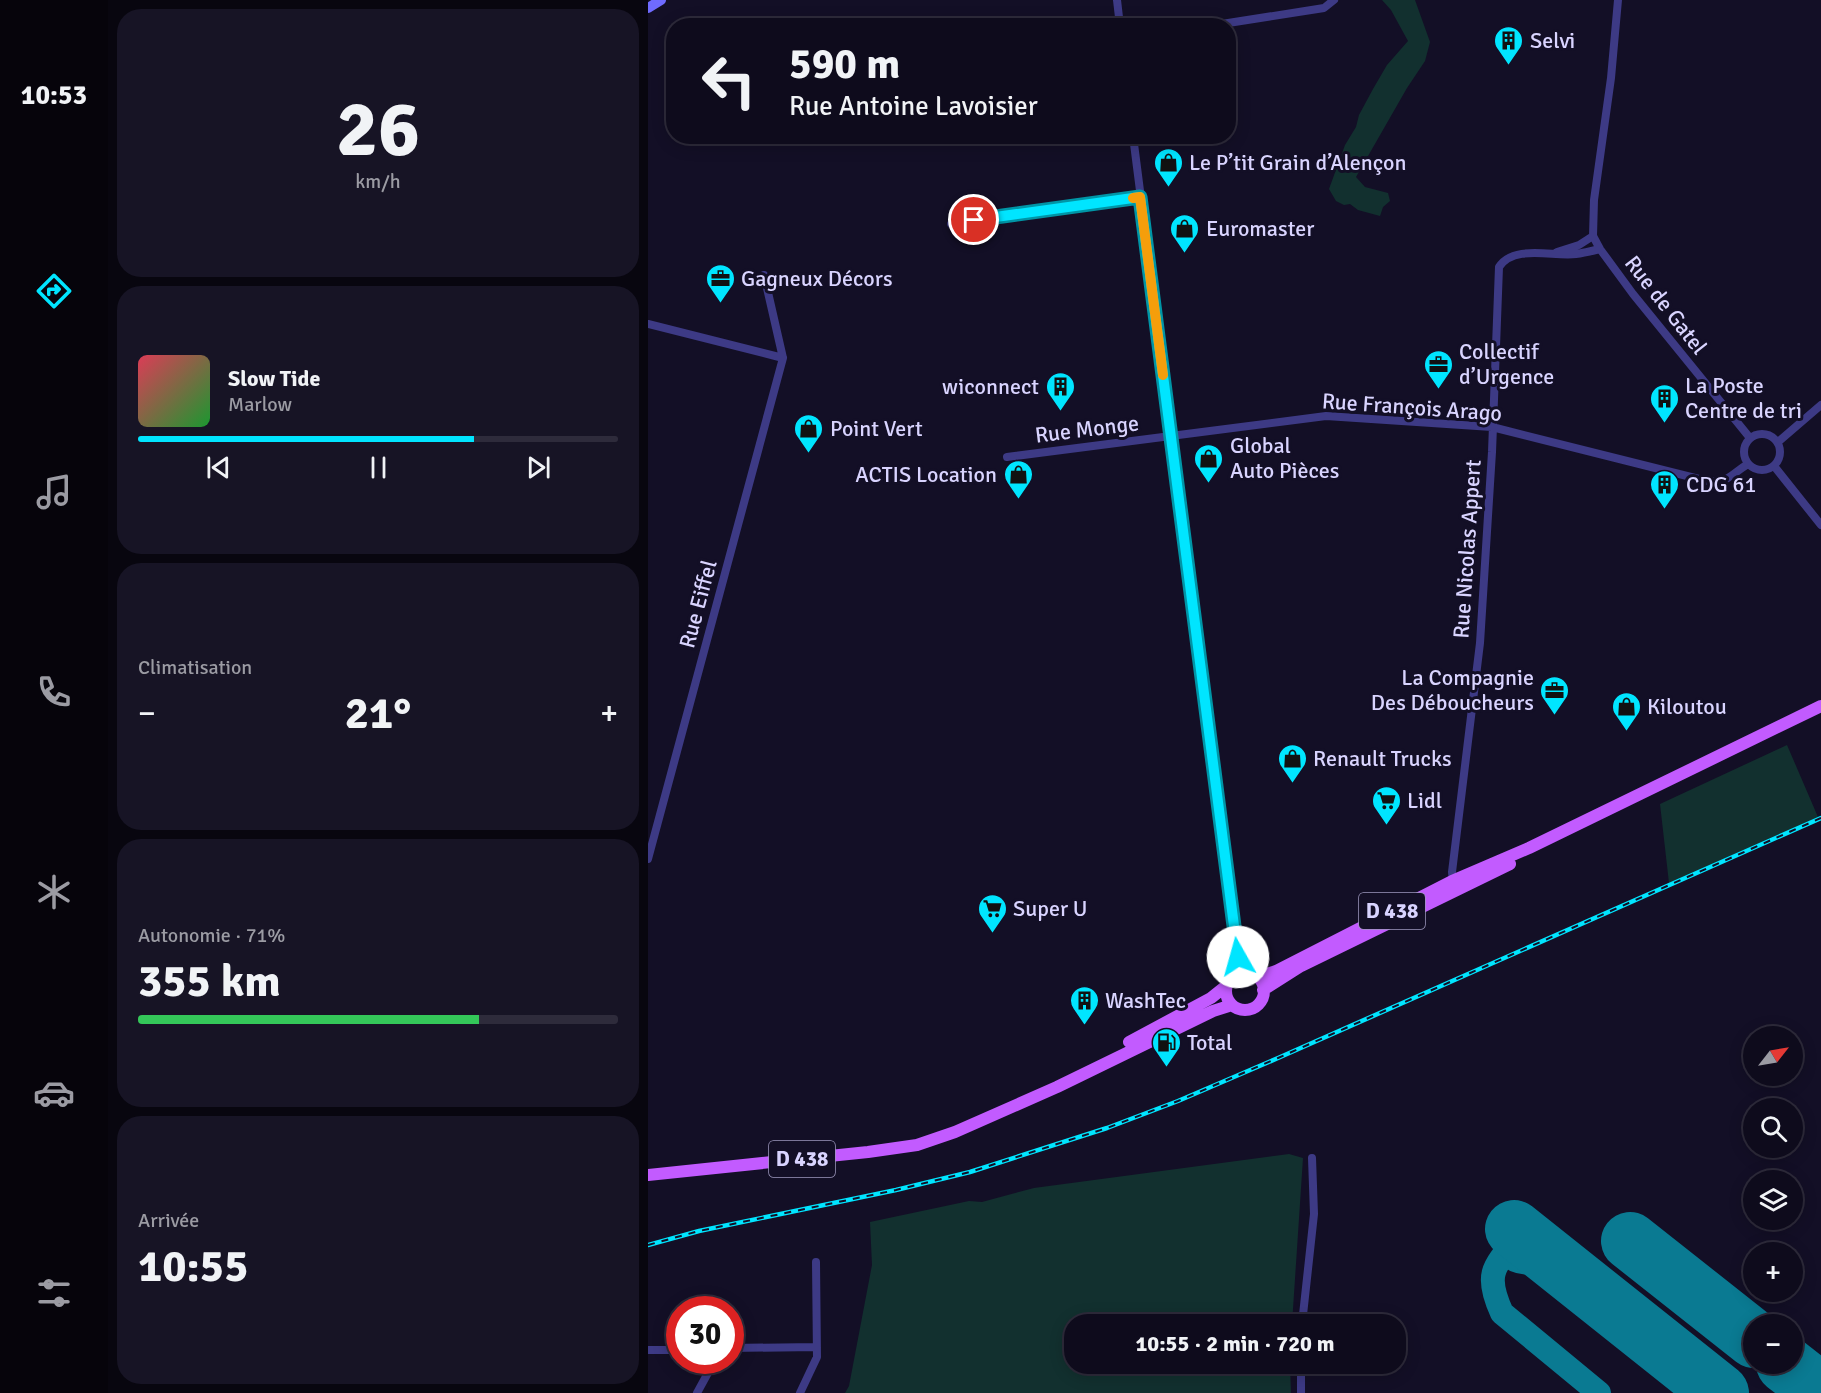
<!DOCTYPE html>
<html lang="fr">
<head>
<meta charset="utf-8">
<style>
  :root { --surface:#0e0b1c; --page:#171425; --text:#f1f3f6; --muted:#9b9ba3; --line:#2e2b3b; --accent:#00e5ff }
  body { margin:0; font-family:Signika,sans-serif; background:var(--page); color:var(--text); height:100vh; display:flex; flex-direction:column; font-size:22px; white-space:nowrap }
  * { box-sizing:border-box; margin:0 }
  p { font-size:20px; color:var(--muted) }
  .icon { flex:none; width:33px; height:33px; fill:none; stroke:currentColor; stroke-width:2; stroke-linecap:round; stroke-linejoin:round }
  .map { position:relative; flex:1; overflow:hidden }
  .panel { display:flex; flex-direction:column; gap:9px; padding:9px; background:#08060f; width:540px }
  .panel>* { flex:none }
  .banner { position:absolute; left:18px; top:18px; width:570px; height:126px; border-radius:24px; box-shadow:0 3px 15px #0003,0 0 0 2px var(--line); background:#0e0b1c; color:var(--text); overflow:hidden }
  .needle { width:39px; rotate:59deg }
  .fabs { position:absolute; left:1095px; top:1026px; display:grid; gap:12px }
  .fabs a { display:grid; place-items:center; width:60px; height:60px; border-radius:50%; background:var(--surface); box-shadow:0 3px 15px #0003,0 0 0 2px var(--line); font-size:30px }
  .speed { position:absolute; left:18px; top:1296px; display:flex; gap:12px; font-size:30px; font-weight:700; text-align:center }
  .speed>* { display:grid; place-content:center; width:78px; height:78px; border-radius:50%; background:var(--surface); box-shadow:0 3px 15px #0003,0 0 0 2px var(--line); line-height:1 }
  .speed .limit { border:9px solid #d22; background:#fff; color:#111 }
  .pin { position:absolute; display:grid; place-items:center; width:51px; height:51px; color:#fff; margin:-26px; border:3px solid #fff; border-radius:50%; box-shadow:0 2px 6px #0007 }
  .me { position:absolute; width:66px; margin:-33px; rotate:353deg; stroke-linejoin:round; filter:drop-shadow(0 0 4px #0008) }
  .turn { display:flex; align-items:center; gap:21px; height:126px; padding:0 24px; font-size:27px }
  .turn .icon { width:78px; height:78px; stroke-width:2.5 }
  .turn b { display:block; font-size:42px; line-height:51px }
  .big { font-size:45px; font-weight:700; line-height:1.1 }
  .panel .tile { flex:1; display:flex; flex-direction:column; justify-content:center; gap:9px; min-width:0; padding:0 21px; border-radius:24px; background:var(--page) }
  .panel .dial { align-items:center; gap:0 }
  .dial b { font-size:78px; line-height:1 }
  .song { display:flex; align-items:center; gap:18px }
  .cover { width:72px; height:72px; border-radius:9px; background:linear-gradient(135deg,hsl(350 70% 55%),hsl(130 70% 35%)) }
  .played { height:6px; border-radius:3px; background:linear-gradient(90deg,var(--accent) 70%,var(--line) 70%) }
  .keys { display:flex; justify-content:space-around; direction:ltr }
  .heat { display:flex; justify-content:space-between; align-items:center; font-size:33px; direction:ltr }
  .charge { height:9px; border-radius:4px; background:linear-gradient(90deg,#34c759 71%,var(--line) 0) }
  .trip { position:absolute; left:416px; top:1314px; width:342px; height:60px; border-radius:24px; background:var(--surface); box-shadow:0 3px 15px #0003,0 0 0 2px var(--line); font-weight:700; line-height:60px; text-align:center }
  main { display:flex; flex:1; min-height:0 }
  .tab-bar { display:flex; flex-direction:column; width:108px; justify-content:space-around; align-items:center; background:#06040b; color:var(--muted) }
  .tab-bar .icon { width:42px; height:42px }
  .tab-bar .current { color:var(--accent) }
  .tab-bar b { font-size:27px; color:var(--text) }
  .map>svg:first-child { display:block }
  .green { fill:#12302f }
  .lines { fill:none; stroke-linecap:round; stroke-linejoin:round }
  .taxiway { stroke:#0a7a92; stroke-width:24 }
  .runway { stroke:#0a7a92; stroke-width:58 }
  .street { stroke:#3d3a85; stroke-width:8 }
  .secondary { stroke:#6f6bff; stroke-width:10 }
  .primary { stroke:#c25bff; stroke-width:12 }
  .rail-casing { stroke:#00e5ff; stroke-width:4.5 }
  .rail { stroke:#130f26; stroke-width:2; stroke-dasharray:7; stroke-linecap:butt }
  .route-casing { stroke:#0095a6; stroke-width:15 }
  .route { stroke:#00e5ff; stroke-width:10 }
  .slow { stroke:#f59e0b; stroke-width:10 }
  .labels { text-anchor:middle; dominant-baseline:central; stroke-width:6; stroke-linejoin:round; paint-order:stroke }
  .shield { fill:#130f26; stroke:#9e99be; stroke-width:1.5 }
  .shield-label { font-size:21px; font-weight:bold; fill:#d9d4ff }
  .poi-label { font-size:22px; fill:#d9d4ff; stroke:#130f26; text-anchor:start }
  .street-label { font-size:22px; fill:#d9d4ff; stroke:#130f26 }
</style>
</head>
<body>
<main>
<nav class="tab-bar">
<b>10:53</b>
<svg class="icon current" aria-label="directions" viewBox="0 0 24 24"><path d="M12 3l9 9-9 9-9-9zM9 14v-3h6M13 9l2 2-2 2"/></svg>
<svg class="icon" aria-label="music" viewBox="0 0 24 24"><path d="M9 18V5l10-2v13"/><circle cx="6" cy="18" r="3"/><circle cx="16" cy="16" r="3"/></svg>
<svg class="icon" aria-label="phone" viewBox="0 0 24 24"><path d="M5 4h4l2 5-3 2q2 4 5 5l2-3 5 2v4C11 20 4 13 5 4z"/></svg>
<svg class="icon" aria-label="climate" viewBox="0 0 24 24"><path d="M12 3v18M4 7l16 10M4 17L20 7"/></svg>
<svg class="icon" aria-label="car" viewBox="0 0 24 24"><path d="M5 17H2v-5l4-1 3-4h7l3 4 3 1v5h-3M9 17h6M6 11h13"/><circle cx="7" cy="17" r="2"/><circle cx="17" cy="17" r="2"/></svg>
<svg class="icon" aria-label="filters" viewBox="0 0 24 24"><path d="M4 7h16M4 17h16"/><circle cx="9" cy="7" r="2"/><circle cx="15" cy="17" r="2"/></svg>
</nav>
<section class="panel">
<div class="tile dial"><b>26</b><p>km/h</p></div>
<div class="tile">
<div class="song"><i class="cover"></i><div><b>Slow Tide</b><p>Marlow</p></div></div>
<div class="played"></div>
<div class="keys"><svg class="icon" aria-label="previous" viewBox="0 0 24 24"><path d="M18 5L8 12l10 7zM5 5v14"/></svg><svg class="icon" aria-label="pause" viewBox="0 0 24 24"><path d="M8 5v14M16 5v14"/></svg><svg class="icon" aria-label="next" viewBox="0 0 24 24"><path d="M6 5l10 7-10 7zM19 5v14"/></svg></div>
</div>
<div class="tile"><p>Climatisation</p>
<div class="heat"><a>−</a><b class="big">21°</b><a>+</a></div>
</div>
<div class="tile"><p>Autonomie · 71%</p><b class="big">355 km</b><div class="charge"></div></div>
<div class="tile"><p>Arrivée</p><b class="big">10:55</b></div>
</section>
<div class="map">
<svg width="1173" height="1393" viewBox="0 0 1173 1393">
  <rect width="100%" height="100%" fill="#130f26"/>
  <path class="green" d="M734 0H767L782 42 777 61 759 88 708 177 717 187 740 193 742 201 735 207 732 216 710 210 702 204 696 205 688 201 681 189 697 145 708 127 711 115 725 89 739 65 760 41 743 10Z
    M1139 745 1170 817 1021 883 1012 804Z
    M641 1154 655 1158 644 1324H426V1364H642L643 1393H197L201 1386 224 1265 222 1222 321 1201 334 1202 386 1188Z"/>
  <g class="lines">
    <path class="taxiway" d="M873 1235C847 1265 835 1272 854 1313L951 1393
      M868 1237 861 1250 867 1260C883 1267 891 1256 911 1265"/>
    <path class="runway" d="M866 1229 1072 1393
      M982 1241 1106 1339
      M1137 1364 1173 1392"/>
    <path class="street" d="M469 0 472 26
      M970 0 963 78 946 200 945 236 952 249 985 294 1102 438
      M561 26 676 8 686 0
      M485 136 592 973
      M303 224 492 197
      M909 252 931 245 945 236
      M0 324 135 358
      M1096 452a18 18 0 1 1 36 0a18 18 0 1 1-36 0Z
      M1130 442 1173 405
      M359 457 678 416 844 427 1059 481C1082 483 1083 474 1100 464
      M1126 466 1173 525
      M0 859 135 358 116 275
      M805 884 804 872 832 643 844 452 851 267C866 244 905 257 928 254 936 253 944 251 952 249
      M654 1324 666 1214 664 1158
      M82 1348 169 1347
      M0 1350H32
      M49 1393 67 1360
      M152 1393 169 1357 168 1262
      M653 1393V1364"/>
    <path class="secondary" d="M0 8 13 0"/>
    <path class="primary" d="M578 991a19 19 0 1 1 38 0a19 19 0 1 1-38 0Z
      M610 977 628 971 804 881 881 848 1173 706
      M615 990 653 966 862 864
      M481 1042 563 998 578 986
      M0 1175 220 1152 269 1145 307 1132 409 1087 565 1011 584 1005"/>
    <defs>
      <path id="rail" d="M0 1245 51 1231 248 1190 322 1172 459 1128 530 1101 630 1058 1173 818"/>
    </defs>
    <use href="#rail" class="rail-casing"/>
    <use href="#rail" class="rail"/>
  </g>
  <g class="lines">
    <defs>
      <path id="route" d="M326 220 492 197 590 957"/>
    </defs>
    <use href="#route" class="route-casing"/>
    <use href="#route" class="route"/>
    <path class="slow" d="M485 198 492 197 515 375"/>
  </g>
  <defs>
    <symbol id="building-pin" viewBox="-11 -11 22 30"><path d="M0 17L-7.5 6A9.5 9.5 0 1 1 7.5 6Z" fill="#00e5ff" stroke="#130f26"/><path d="M-4-6H4V6H1V3H-1V6H-4ZM-2.5-4.3h1.7v1.8h-1.7ZM.8-4.3h1.7v1.8H.8ZM-2.5-1h1.7V.8h-1.7ZM.8-1h1.7V.8H.8Z" fill="#111"/></symbol>
    <symbol id="shop-pin" viewBox="-11 -11 22 30"><path d="M0 17L-7.5 6A9.5 9.5 0 1 1 7.5 6Z" fill="#00e5ff" stroke="#130f26"/><path d="M-5-2.5h2.3a2.7 3.5 0 0 1 5.4 0H5L5.5 6h-11ZM-1.5-2.5h3a1.5 2.3 0 0 0-3 0Z" fill="#111"/></symbol>
    <symbol id="office-pin" viewBox="-11 -11 22 30"><path d="M0 17L-7.5 6A9.5 9.5 0 1 1 7.5 6Z" fill="#00e5ff" stroke="#130f26"/><path d="M-6-3h4V-5.5h4V-3h4V5H-6ZM-1-4.5V-3h2v-1.5ZM-6 0V1H6V0Z" fill="#111"/></symbol>
    <symbol id="supermarket-pin" viewBox="-11 -11 22 30"><path d="M0 17L-7.5 6A9.5 9.5 0 1 1 7.5 6Z" fill="#00e5ff" stroke="#130f26"/><path d="M-6-5.5h2.5l.6 2H6L4.5 2H-2.5L-4.4-4H-6ZM-1.5 3.2a1.3 1.3 0 1 0 .1 0ZM3 3.2a1.3 1.3 0 1 0 .1 0Z" fill="#111"/></symbol>
    <symbol id="fuel-pin" viewBox="-11 -11 22 30"><path d="M0 17L-7.5 6A9.5 9.5 0 1 1 7.5 6Z" fill="#00e5ff" stroke="#130f26"/><path d="M-5.5-6h7V0h2V4h1.3V-2.5L3-4.5l.8-.8L6-3V5H2.5V1h-1V6h-7ZM-4.2-4.7v3.2H.2V-4.7Z" fill="#111"/></symbol>
  </defs>
  <g fill-rule="evenodd">
    <use href="#building-pin" x="844" y="24" width="33" height="45"/>
    <use href="#shop-pin" x="504" y="146" width="33" height="45"/>
    <use href="#shop-pin" x="520" y="212" width="33" height="45"/>
    <use href="#office-pin" x="56" y="262" width="33" height="45"/>
    <use href="#office-pin" x="774" y="348" width="33" height="45"/>
    <use href="#building-pin" x="396" y="370" width="33" height="45"/>
    <use href="#building-pin" x="1000" y="382" width="33" height="45"/>
    <use href="#shop-pin" x="144" y="412" width="33" height="45"/>
    <use href="#shop-pin" x="544" y="442" width="33" height="45"/>
    <use href="#shop-pin" x="354" y="458" width="33" height="45"/>
    <use href="#building-pin" x="1000" y="468" width="33" height="45"/>
    <use href="#office-pin" x="890" y="674" width="33" height="45"/>
    <use href="#shop-pin" x="962" y="690" width="33" height="45"/>
    <use href="#shop-pin" x="628" y="742" width="33" height="45"/>
    <use href="#supermarket-pin" x="722" y="784" width="33" height="45"/>
    <use href="#supermarket-pin" x="328" y="892" width="33" height="45"/>
    <use href="#building-pin" x="420" y="984" width="33" height="45"/>
    <use href="#fuel-pin" x="502" y="1026" width="33" height="45"/>
  </g>
  <g class="labels">
    <g class="shield">
      <rect x="711" y="893" width="66" height="36" rx="4.5"/>
      <rect x="121" y="1141" width="66" height="36" rx="4.5"/>
    </g>
    <g class="shield-label">
      <text x="744" y="911">D 438</text>
      <text x="154" y="1159">D 438</text>
    </g>
    <g class="poi-label">
      <text x="882" y="40">Selvi</text>
      <text x="541" y="162">Le P’tit Grain d’Alençon</text>
      <text x="558" y="228">Euromaster</text>
      <text x="93" y="278">Gagneux Décors</text>
      <text x="811" y="351">Collectif<tspan x="811" dy="25">d’Urgence</tspan></text>
      <text x="1037" y="385">La Poste<tspan x="1037" dy="25">Centre de tri</tspan></text>
      <text x="391" y="386" text-anchor="end">wiconnect</text>
      <text x="182" y="428">Point Vert</text>
      <text x="582" y="445">Global<tspan x="582" dy="25">Auto Pièces</tspan></text>
      <text x="349" y="474" text-anchor="end">ACTIS Location</text>
      <text x="1038" y="484">CDG 61</text>
      <text x="886" y="677" text-anchor="end">La Compagnie<tspan x="886" dy="25">Des Déboucheurs</tspan></text>
      <text x="999" y="706">Kiloutou</text>
      <text x="665" y="758">Renault Trucks</text>
      <text x="759" y="800">Lidl</text>
      <text x="365" y="908">Super U</text>
      <text x="457" y="1000">WashTec</text>
      <text x="539" y="1042">Total</text>
    </g>
    <g class="street-label">
      <text transform="translate(1018 305) rotate(52)">Rue de Gatel</text>
      <text transform="translate(764 407) rotate(4)">Rue François Arago</text>
      <text transform="translate(439 429) rotate(-7)">Rue Monge</text>
      <text transform="translate(819 549) rotate(-86)">Rue Nicolas Appert</text>
      <text transform="translate(50 604) rotate(-75)">Rue Eiffel</text>
    </g>
  </g>
</svg>
<div class="fabs">
<a><svg class="needle" viewBox="-14 -14 28 28"><path d="M0-13l5 13h-10z" fill="#e53935"/><path d="M0 13l5-13h-10z" fill="#9b9ba3"/></svg></a>
<a><svg class="icon" aria-label="search" viewBox="0 0 24 24"><circle cx="10" cy="10" r="6"/><path d="M15 15l6 6"/></svg></a>
<a><svg class="icon" aria-label="layers" viewBox="0 0 24 24"><path d="M12 4l9 5-9 5-9-5zM3 14l9 5 9-5"/></svg></a>
<a>+</a>
<a>−</a>
</div>
<div class="speed"><div class="limit">30</div></div>
<div class="pin" style="left:326px;top:220px;background:#d93025"><svg class="icon" aria-label="arrive" viewBox="0 0 24 24"><path d="M6 21V4h12l-3 4 3 4H6"/></svg></div>
<svg class="me" style="left:590px;top:957px" viewBox="-20 -20 40 40"><circle r="19" fill="#fff"/><path d="M0-13L10 11 0 6-10 11z" fill="#00e5ff"/></svg>
<div class="trip">10:55 · 2 min · 720 m</div>
<div class="banner">
<div class="turn"><svg class="icon" aria-label="left" viewBox="0 0 24 24"><path d="M17 20v-9H6M10 6l-5 5 5 5"/></svg><div><b>590 m</b>Rue Antoine Lavoisier</div></div>
</div>
</div>
</main>
</body>
</html>
